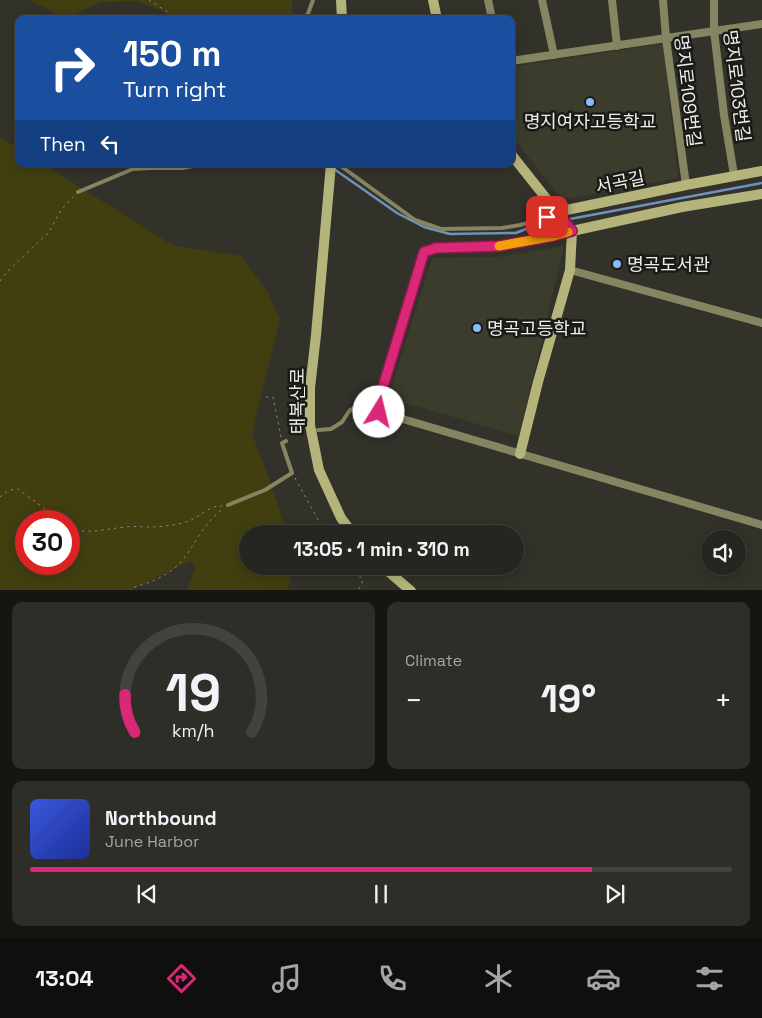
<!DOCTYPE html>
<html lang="en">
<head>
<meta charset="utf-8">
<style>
  :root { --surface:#262620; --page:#2e2e29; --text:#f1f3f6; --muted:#a4a5a5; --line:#42433e; --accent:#db2777 }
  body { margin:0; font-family:"Space Grotesk","Noto Sans KR",sans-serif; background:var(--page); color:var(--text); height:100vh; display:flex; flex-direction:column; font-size:19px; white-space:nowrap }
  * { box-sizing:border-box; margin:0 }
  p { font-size:16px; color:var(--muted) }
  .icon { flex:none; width:28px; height:28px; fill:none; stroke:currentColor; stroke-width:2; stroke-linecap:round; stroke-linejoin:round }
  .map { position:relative; height:590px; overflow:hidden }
  .side { display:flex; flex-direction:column; gap:12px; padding:12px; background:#151512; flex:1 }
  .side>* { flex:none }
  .top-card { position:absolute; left:15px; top:15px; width:500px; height:152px; border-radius:10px; box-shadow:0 2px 12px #0003,0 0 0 1px var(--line); background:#1a4fa0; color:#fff; overflow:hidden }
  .controls { position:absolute; left:701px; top:530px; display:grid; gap:10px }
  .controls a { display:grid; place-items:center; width:45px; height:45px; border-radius:50%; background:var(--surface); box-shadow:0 2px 12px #0003,0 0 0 1px var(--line); font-size:25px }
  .speed { position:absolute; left:15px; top:510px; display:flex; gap:10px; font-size:25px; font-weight:700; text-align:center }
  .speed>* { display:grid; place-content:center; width:65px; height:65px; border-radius:50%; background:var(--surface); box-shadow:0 2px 12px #0003,0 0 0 1px var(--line); line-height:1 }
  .speed .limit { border:8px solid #d22; background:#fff; color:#111 }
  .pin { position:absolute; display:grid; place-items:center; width:42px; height:42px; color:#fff; margin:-21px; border-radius:10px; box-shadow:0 2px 8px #0006 }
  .me { position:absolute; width:55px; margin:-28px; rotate:9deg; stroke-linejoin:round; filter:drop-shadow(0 0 4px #0008) }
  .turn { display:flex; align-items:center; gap:18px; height:105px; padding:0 25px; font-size:22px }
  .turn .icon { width:65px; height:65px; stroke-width:2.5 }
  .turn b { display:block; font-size:35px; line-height:42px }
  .then { display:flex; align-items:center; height:48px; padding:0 25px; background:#0003; gap:10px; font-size:19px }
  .big { font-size:38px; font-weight:700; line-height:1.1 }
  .side .tile { flex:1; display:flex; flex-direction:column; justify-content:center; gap:8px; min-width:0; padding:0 18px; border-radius:10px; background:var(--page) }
  .side .dial { align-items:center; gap:0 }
  .dial svg { height:130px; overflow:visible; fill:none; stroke:var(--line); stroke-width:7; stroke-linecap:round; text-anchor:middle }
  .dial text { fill:var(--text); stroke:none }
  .song { display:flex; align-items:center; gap:15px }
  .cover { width:60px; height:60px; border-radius:8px; background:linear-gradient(135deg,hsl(230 70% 55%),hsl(230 70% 35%)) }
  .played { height:5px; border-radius:2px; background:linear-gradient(90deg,var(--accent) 80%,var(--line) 80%) }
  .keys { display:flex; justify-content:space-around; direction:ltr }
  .heat { display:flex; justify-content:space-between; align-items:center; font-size:28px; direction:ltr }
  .side .tiles { flex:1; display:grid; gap:12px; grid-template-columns:1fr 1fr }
  .tile:last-child { grid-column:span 2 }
  .trip { position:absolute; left:239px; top:525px; width:285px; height:50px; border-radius:25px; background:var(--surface); box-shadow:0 2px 12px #0003,0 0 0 1px var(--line); font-weight:700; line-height:50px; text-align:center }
  .dock { display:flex; height:80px; justify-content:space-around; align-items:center; background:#0f0f0d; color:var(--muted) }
  .dock .icon { width:35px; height:35px }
  .dock .on { color:var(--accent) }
  .dock b { font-size:22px; color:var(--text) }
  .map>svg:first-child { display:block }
  .built { fill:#3c3c2d }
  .green { fill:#413f0f; fill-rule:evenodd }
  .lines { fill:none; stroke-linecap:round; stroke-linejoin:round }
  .stream { stroke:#6e92bc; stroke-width:2.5 }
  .path { stroke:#85857e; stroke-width:1; stroke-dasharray:2.5 4; stroke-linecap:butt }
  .lane { stroke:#858562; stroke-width:4 }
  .street { stroke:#858562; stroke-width:8 }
  .secondary { stroke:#b5b47b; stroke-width:10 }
  .route-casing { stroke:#8e194d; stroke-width:12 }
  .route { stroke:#db2777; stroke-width:9 }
  .slow { stroke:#f59e0b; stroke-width:9 }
  .poi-dot { fill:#86bbfb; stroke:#1a1a16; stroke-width:2 }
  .labels { text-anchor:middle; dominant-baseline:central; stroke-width:5; stroke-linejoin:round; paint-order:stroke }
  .street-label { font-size:18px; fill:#eeeee9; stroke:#1a1a16 }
  .poi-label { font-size:18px; fill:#eeeee9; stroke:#1a1a16; text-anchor:start }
</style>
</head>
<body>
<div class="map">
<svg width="762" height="591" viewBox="0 0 762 591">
  <rect width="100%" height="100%" fill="#32322a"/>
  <path class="built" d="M663 44 678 178 563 200 511 136V67Z
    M564 246 519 436 388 398 432 258 498 257Z"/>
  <path class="green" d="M29 0H292V16L290 19H183L137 1 101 2 66 18Z
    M0 137 19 149V164H43L172 245 241 256 267 291 280 319 252 434 271 484 287 534H248V566H292L288 590H187L196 567 191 561 131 590H0ZM26 521H69V564H26Z"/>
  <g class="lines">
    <path class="stream" d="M334 169 397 213 424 227 450 234 516 233 538 224 553 222
      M570 219 762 183"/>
    <path class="path" d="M149 0 172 15 179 19
      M0 281 6 273 49 232 61 210 75 195
      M266 397H273L281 437
      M295 478 326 534
      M0 497 9 490 18 489 52 514 58 521
      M69 529C90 534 105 529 126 527 134 526 142 527 149 527 163 527 179 525 191 520 202 515 210 505 222 506
      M351 566 363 580 361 586 357 591
      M129 591 132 588C148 583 164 578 177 566 181 563 184 558 187 554 198 538 207 520 223 509"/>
    <path class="lane" d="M297 19 307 15
      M306 19 313 0
      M338 164 415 220 441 229 502 228 520 225 532 222 542 218 557 215
      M78 192 133 169 149 168H182L202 164
      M318 430 331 429 342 422 350 410 360 407 379 409
      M228 505 265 490 292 473 282 443 286 441"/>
    <path class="street" d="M488 0 492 19
      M542 0 554 55
      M612 0 617 46
      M663 0 666 39 686 185
      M714 0V31L724 115 734 175
      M511 61 762 24
      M572 231 554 237 500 246 435 247 424 252 378 403 379 412 762 525
      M570 270 762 323"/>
    <path class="secondary" d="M341 0 342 19
      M433 0 437 19
      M511 154 572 231 570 270 538 382 520 454
      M331 164 316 335 310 388V425L319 470 341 518 353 534
      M557 212 686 185 762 171
      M572 231 682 207 762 194
      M382 566 411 591"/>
  </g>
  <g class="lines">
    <defs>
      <path id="route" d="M379 412 378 403 424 252 436 248 500 246 554 236 572 231 560 215 547 217"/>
    </defs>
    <use href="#route" class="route-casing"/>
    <use href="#route" class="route"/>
    <path class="slow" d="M499 246 554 236 568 232"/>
  </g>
  <g class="poi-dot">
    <circle cx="590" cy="102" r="5"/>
    <circle cx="617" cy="264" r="5"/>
    <circle cx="477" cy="328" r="5"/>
  </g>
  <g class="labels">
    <g class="street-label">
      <text transform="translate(737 86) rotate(83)">명지로103번길</text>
      <text transform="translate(688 91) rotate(83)">명지로109번길</text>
      <text transform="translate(620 182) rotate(-12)">서곡길</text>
      <text transform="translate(297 401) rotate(-90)">태복산로</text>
    </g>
    <g class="poi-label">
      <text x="590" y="121" text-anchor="middle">명지여자고등학교</text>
      <text x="627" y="264">명곡도서관</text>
      <text x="487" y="328">명곡고등학교</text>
    </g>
  </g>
</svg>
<div class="controls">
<a><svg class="icon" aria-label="sound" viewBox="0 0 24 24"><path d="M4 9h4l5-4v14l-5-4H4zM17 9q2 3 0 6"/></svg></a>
</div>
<div class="speed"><div class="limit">30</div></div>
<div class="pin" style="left:547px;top:217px;background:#d93025"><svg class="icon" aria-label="arrive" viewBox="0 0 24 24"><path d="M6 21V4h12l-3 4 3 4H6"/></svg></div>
<svg class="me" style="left:379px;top:412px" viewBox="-20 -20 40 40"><circle r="19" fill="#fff"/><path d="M0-13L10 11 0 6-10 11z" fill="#db2777"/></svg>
<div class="trip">13:05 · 1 min · 310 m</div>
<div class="top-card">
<div class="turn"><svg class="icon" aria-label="right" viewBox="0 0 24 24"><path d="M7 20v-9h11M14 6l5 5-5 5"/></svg><div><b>150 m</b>Turn right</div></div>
<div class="then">Then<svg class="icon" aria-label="left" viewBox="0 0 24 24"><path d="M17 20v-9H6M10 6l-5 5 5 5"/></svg></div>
</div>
</div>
<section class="side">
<div class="tiles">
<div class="tile dial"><svg viewBox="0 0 100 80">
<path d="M14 69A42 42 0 1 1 86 69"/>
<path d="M14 69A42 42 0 0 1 8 46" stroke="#db2777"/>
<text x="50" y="56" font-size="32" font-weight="700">19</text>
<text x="50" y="72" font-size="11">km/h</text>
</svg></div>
<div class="tile"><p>Climate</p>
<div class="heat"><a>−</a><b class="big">19°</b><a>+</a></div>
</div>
<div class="tile">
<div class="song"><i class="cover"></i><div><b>Northbound</b><p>June Harbor</p></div></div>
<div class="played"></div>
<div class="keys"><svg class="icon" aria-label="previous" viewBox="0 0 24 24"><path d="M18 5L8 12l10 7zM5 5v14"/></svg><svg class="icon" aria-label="pause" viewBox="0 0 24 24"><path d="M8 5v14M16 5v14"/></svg><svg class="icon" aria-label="next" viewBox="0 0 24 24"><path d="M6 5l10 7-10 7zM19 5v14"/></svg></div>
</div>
</div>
</section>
<nav class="dock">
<b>13:04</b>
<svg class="icon on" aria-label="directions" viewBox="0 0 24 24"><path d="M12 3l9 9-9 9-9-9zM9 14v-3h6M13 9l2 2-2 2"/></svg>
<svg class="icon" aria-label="music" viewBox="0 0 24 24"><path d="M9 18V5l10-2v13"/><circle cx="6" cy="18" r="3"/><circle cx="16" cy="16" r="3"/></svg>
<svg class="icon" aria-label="phone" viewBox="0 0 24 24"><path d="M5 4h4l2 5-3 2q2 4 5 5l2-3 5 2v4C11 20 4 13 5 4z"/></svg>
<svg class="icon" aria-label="climate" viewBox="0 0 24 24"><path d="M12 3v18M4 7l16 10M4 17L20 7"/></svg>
<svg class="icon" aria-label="car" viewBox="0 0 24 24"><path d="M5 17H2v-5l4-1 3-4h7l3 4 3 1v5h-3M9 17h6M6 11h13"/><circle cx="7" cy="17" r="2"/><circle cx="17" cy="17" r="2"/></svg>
<svg class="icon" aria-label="filters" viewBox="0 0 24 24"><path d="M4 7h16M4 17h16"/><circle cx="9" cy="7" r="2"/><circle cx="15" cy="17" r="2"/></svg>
</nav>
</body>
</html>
